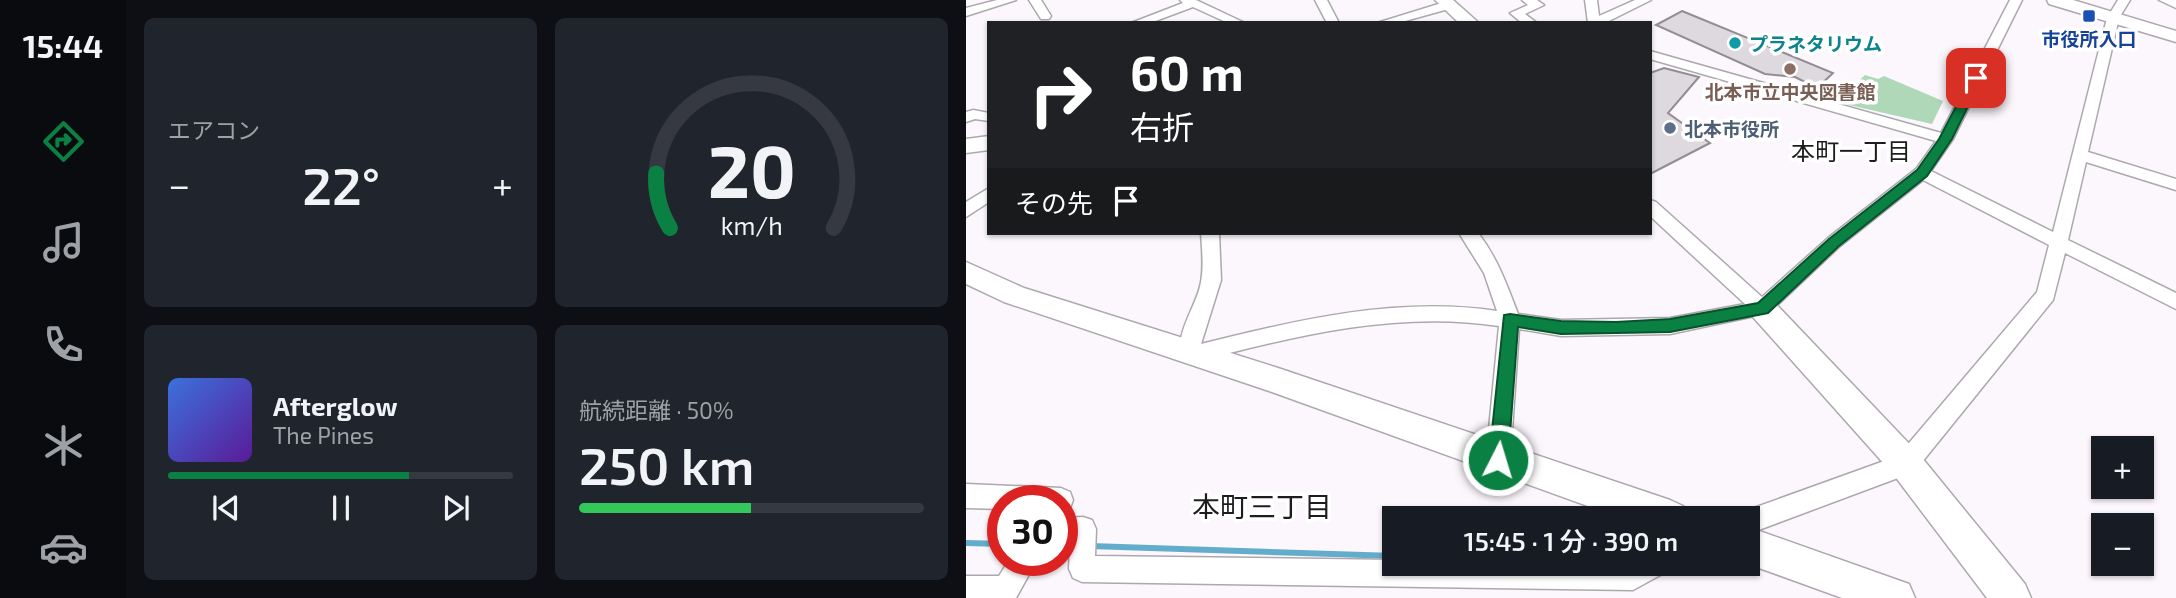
<!DOCTYPE html>
<html lang="ja">
<head>
<meta charset="utf-8">
<style>
  :root { --surface:#171b24; --page:#20242c; --text:#f1f3f6; --muted:#9ea1a6; --line:#363941; --accent:#0b8043 }
  body { margin:0; font-family:"Exo 2","Noto Sans JP",sans-serif; background:var(--page); color:var(--text); height:100vh; display:flex; flex-direction:column; font-size:26px; white-space:nowrap }
  * { box-sizing:border-box; margin:0 }
  p { font-size:23px; color:var(--muted) }
  .icon { flex:none; width:38px; height:38px; fill:none; stroke:currentColor; stroke-width:2; stroke-linecap:round; stroke-linejoin:round }
  .map { position:relative; flex:1; overflow:hidden }
  .drawer { display:flex; flex-direction:column; gap:18px; padding:18px; background:#0d0f14; width:840px }
  .drawer>* { flex:none }
  .top-card { position:absolute; left:21px; top:21px; width:665px; height:214px; border-radius:0px; box-shadow:0 2px 5px #0004; background:#202124; color:#fff; overflow:hidden }
  .buttons { position:absolute; left:1125px; top:436px; display:grid; gap:14px }
  .buttons a { display:grid; place-items:center; width:63px; height:63px; border-radius:0px; background:var(--surface); box-shadow:0 2px 5px #0004; font-size:35px }
  .speed { position:absolute; left:21px; top:485px; display:flex; gap:14px; font-size:35px; font-weight:700; text-align:center }
  .speed>* { display:grid; place-content:center; width:91px; height:91px; border-radius:50%; background:var(--surface); box-shadow:0 2px 5px #0004; line-height:1 }
  .speed .limit { border:10px solid #d22; background:#fff; color:#111 }
  .pin { position:absolute; display:grid; place-items:center; width:60px; height:60px; color:#fff; margin:-30px; border-radius:14px; box-shadow:0 4px 10px #0006 }
  .me { position:absolute; width:77px; margin:-38px; rotate:5deg; stroke-linejoin:round; filter:drop-shadow(0 0 5px #0008) }
  .turn { display:flex; align-items:center; gap:24px; height:147px; padding:0 28px; font-size:32px }
  .turn .icon { width:91px; height:91px; stroke-width:2.5 }
  .turn b { display:block; font-size:49px; line-height:60px }
  .then { display:flex; align-items:center; height:66px; padding:0 28px; background:#0003; gap:14px; font-size:26px }
  .big { font-size:52px; font-weight:600; line-height:1.1 }
  .drawer .card { flex:1; display:flex; flex-direction:column; justify-content:center; gap:10px; min-width:0; padding:0 24px; border-radius:10px; background:var(--page) }
  .drawer .dial { align-items:center; gap:0 }
  .dial svg { height:182px; overflow:visible; fill:none; stroke:var(--line); stroke-width:7; stroke-linecap:round; text-anchor:middle }
  .dial text { fill:var(--text); stroke:none }
  .song { display:flex; align-items:center; gap:21px }
  .cover { width:84px; height:84px; border-radius:10px; background:linear-gradient(135deg,hsl(220 70% 55%),hsl(270 70% 35%)) }
  .played { height:7px; border-radius:4px; background:linear-gradient(90deg,var(--accent) 70%,var(--line) 70%) }
  .keys { display:flex; justify-content:space-around; direction:ltr }
  .heat { display:flex; justify-content:space-between; align-items:center; font-size:38px; direction:ltr }
  .charge { height:10px; border-radius:5px; background:linear-gradient(90deg,#34c759 50%,var(--line) 0) }
  .drawer .tiles { flex:1; display:grid; gap:18px; grid-template-columns:repeat(2,1fr) }
  .trip { position:absolute; left:416px; top:506px; width:378px; height:70px; border-radius:0px; background:var(--surface); box-shadow:0 2px 5px #0004; font-weight:600; line-height:70px; text-align:center }
  main { display:flex; flex:1; min-height:0 }
  .tab-bar { display:flex; flex-direction:column; width:126px; justify-content:space-around; align-items:center; background:#090b0e; color:var(--muted) }
  .tab-bar .icon { width:49px; height:49px }
  .tab-bar .on { color:var(--accent) }
  .tab-bar b { font-size:32px; color:var(--text) }
  .map>svg:first-child { display:block }
  .green { fill:#afd8b8 }
  .lines { fill:none; stroke-linecap:round; stroke-linejoin:round }
  .stream { stroke:#63accc; stroke-width:6 }
  .building { fill:#ded9df; stroke:#928d93; stroke-width:2 }
  .street-casing { stroke:#ada8ad; stroke-width:3 }
  .secondary-casing { stroke:#ada8ad; stroke-width:3 }
  .street { fill:#fff; fill-rule:evenodd }
  .secondary { fill:#fff; fill-rule:evenodd }
  .route { fill:#0b8043; stroke:#07532c; stroke-width:2 }
  .transit-dot { fill:#1a4fb4; stroke:#fff; stroke-width:2.5 }
  .culture-dot { fill:#0f9aa8; stroke:#fff; stroke-width:2.5 }
  .education-dot { fill:#8d6e63; stroke:#fff; stroke-width:2.5 }
  .service-dot { fill:#5c6f8a; stroke:#fff; stroke-width:2.5 }
  .labels { text-anchor:middle; dominant-baseline:central; stroke-width:7; stroke-linejoin:round; paint-order:stroke }
  .far-transit-label { font-size:19px; font-weight:bold; fill:#164399; stroke:#fff }
  .far-culture-label { font-size:19px; font-weight:bold; fill:#0d838f; stroke:#fff; text-anchor:start }
  .far-education-label { font-size:19px; font-weight:bold; fill:#785e54; stroke:#fff }
  .far-service-label { font-size:19px; font-weight:bold; fill:#4e5e75; stroke:#fff; text-anchor:start }
  .neighbourhood-label { font-size:24px; fill:#1e1c1e; stroke:#fff }
  .near-neighbourhood-label { font-size:28px; fill:#1e1c1e; stroke:#fff }
</style>
</head>
<body>
<main>
<nav class="tab-bar">
<b>15:44</b>
<svg class="icon on" aria-label="directions" viewBox="0 0 24 24"><path d="M12 3l9 9-9 9-9-9zM9 14v-3h6M13 9l2 2-2 2"/></svg>
<svg class="icon" aria-label="music" viewBox="0 0 24 24"><path d="M9 18V5l10-2v13"/><circle cx="6" cy="18" r="3"/><circle cx="16" cy="16" r="3"/></svg>
<svg class="icon" aria-label="phone" viewBox="0 0 24 24"><path d="M5 4h4l2 5-3 2q2 4 5 5l2-3 5 2v4C11 20 4 13 5 4z"/></svg>
<svg class="icon" aria-label="climate" viewBox="0 0 24 24"><path d="M12 3v18M4 7l16 10M4 17L20 7"/></svg>
<svg class="icon" aria-label="car" viewBox="0 0 24 24"><path d="M5 17H2v-5l4-1 3-4h7l3 4 3 1v5h-3M9 17h6M6 11h13"/><circle cx="7" cy="17" r="2"/><circle cx="17" cy="17" r="2"/></svg>
</nav>
<section class="drawer">
<div class="tiles">
<div class="card"><p>エアコン</p>
<div class="heat"><a>−</a><b class="big">22°</b><a>+</a></div>
</div>
<div class="card dial"><svg viewBox="0 0 100 80">
<path d="M14 69A42 42 0 1 1 86 69"/>
<path d="M14 69A42 42 0 0 1 8 45" stroke="#0b8043"/>
<text x="50" y="56" font-size="32" font-weight="700">20</text>
<text x="50" y="72" font-size="11">km/h</text>
</svg></div>
<div class="card">
<div class="song"><i class="cover"></i><div><b>Afterglow</b><p>The Pines</p></div></div>
<div class="played"></div>
<div class="keys"><svg class="icon" aria-label="previous" viewBox="0 0 24 24"><path d="M18 5L8 12l10 7zM5 5v14"/></svg><svg class="icon" aria-label="pause" viewBox="0 0 24 24"><path d="M8 5v14M16 5v14"/></svg><svg class="icon" aria-label="next" viewBox="0 0 24 24"><path d="M6 5l10 7-10 7zM19 5v14"/></svg></div>
</div>
<div class="card"><p>航続距離 · 50%</p><b class="big">250 km</b><div class="charge"></div></div>
</div>
</section>
<div class="map">
<svg width="1210" height="598" viewBox="0 0 1210 598">
  <rect width="100%" height="100%" fill="#fcf7fd"/>
  <path class="green" d="M899 75 912 79 918 76 977 101 966 124 870 102Z"/>
  <g class="lines">
    <path class="stream" d="M0 543 37 544
      M96 545 111 546
      M124 546 429 556"/>
  </g>
  <path class="building" d="M716 11 867 73 851 88 829 77 799 74 690 25Z
    M698 68 733 77 702 113 744 143 684 174V73Z"/>
  <g class="lines">
    <defs>
      <path id="street" d="M31 0H50L0 16V8Z
        M63 0H75L85 16 83 19H75Z
        M214 0H230L279 23H262L227 7 184 23H165L217 3Z
        M349 0H361L373 23H361Z
        M556 0H571L578 5 559 14 571 23H556L544 13 562 5Z
        M619 0H631L633 16 669 0H685L639 23H622Z
        M1044 0H1056L987 139 965 171 1087 232 1141 18 1152 0H1164L1153 18 1122 152 1210 179V190L1120 162 1102 240 1210 293V309L1099 253 1087 300 948 472 782 534V518H771L773 513 782 510 932 456 1071 292 1083 245 957 180 874 246 803 313 704 334 595 336 553 329 544 460 540 468 532 471 524 468 520 460 533 326C428 310 326 337 225 363L218 361C205 337 231 307 235 282 238 266 236 249 235 233H253L255 280 235 344C332 320 431 296 531 311L518 273 493 233H512C531 257 541 285 552 314L595 320 704 318 779 304 684 216V200L690 202 796 297 862 238 950 169 970 141 684 59V51L975 133Z
        M1193 0H1210V8Z
        M482 1 486 2V8L432 23H411Z
        M7 110 23 113V121L9 119 0 122V112Z
        M23 188V202L0 217V202Z
        M0 484 95 488 104 492 107 500 104 508 96 511V500H37V509L0 508Z
        M117 517 126 520 130 529 129 556 429 560V564H702L698 573 667 590 116 582 107 578 103 569 104 542H96V518Z
        M43 560H71L50 598H0V576H33Z"/>
      <path id="secondary" d="M469 0H487L513 23H493Z
        M1081 0H1107L1210 31V42L1083 4Z
        M23 136V150L0 153V139Z
        M0 262 58 288 312 368 704 500 717 506 722 518H655L306 392 38 302 0 284Z
        M796 297 806 300 952 453 1059 584 1065 598H1021L928 475 786 316 782 308 786 300Z
        M782 527 943 584 949 598H876L782 564Z"/>
    </defs>
    <use href="#street" class="street-casing"/>
    <use href="#secondary" class="secondary-casing"/>
    <use href="#street" class="street"/>
    <use href="#secondary" class="secondary"/>
  </g>
  <path class="route" d="M1010 75 1016 78 986 139 961 176 873 246 802 313 704 332 595 334 552 327 542 460 539 466 532 469 525 466 523 460 538 315 544 314 595 321 650 322 704 319 792 303 863 239 951 170 973 139 1005 78Z"/>
  <rect class="transit-dot" x="1116" y="9" width="14" height="14" rx="3.5"/>
  <circle class="culture-dot" cx="769" cy="43" r="7"/>
  <circle class="education-dot" cx="824" cy="69" r="7"/>
  <circle class="service-dot" cx="704" cy="128" r="7"/>
  <g class="labels">
    <g class="far-transit-label">
      <text x="1123" y="38">市役所入口</text>
    </g>
    <g class="far-culture-label">
      <text x="783" y="43">プラネタリウム</text>
    </g>
    <g class="far-education-label">
      <text x="824" y="91">北本市立中央図書館</text>
    </g>
    <g class="far-service-label">
      <text x="718" y="128">北本市役所</text>
    </g>
    <g class="neighbourhood-label">
      <text x="885" y="150">本町一丁目</text>
    </g>
    <g class="near-neighbourhood-label">
      <text x="296" y="506">本町三丁目</text>
    </g>
  </g>
</svg>
<div class="buttons">
<a>+</a>
<a>−</a>
</div>
<div class="speed"><div class="limit">30</div></div>
<div class="pin" style="left:1010px;top:78px;background:#d93025"><svg class="icon" aria-label="arrive" viewBox="0 0 24 24"><path d="M6 21V4h12l-3 4 3 4H6"/></svg></div>
<svg class="me" style="left:532px;top:460px" viewBox="-20 -20 40 40"><circle r="17" fill="#0b8043" stroke="#fff" stroke-width="3"/><path d="M0-11L8 9 0 5-8 9z" fill="#fff"/></svg>
<div class="trip">15:45 · 1 分 · 390 m</div>
<div class="top-card">
<div class="turn"><svg class="icon" aria-label="right" viewBox="0 0 24 24"><path d="M7 20v-9h11M14 6l5 5-5 5"/></svg><div><b>60 m</b>右折</div></div>
<div class="then">その先<svg class="icon" aria-label="arrive" viewBox="0 0 24 24"><path d="M6 21V4h12l-3 4 3 4H6"/></svg></div>
</div>
</div>
</main>
</body>
</html>
